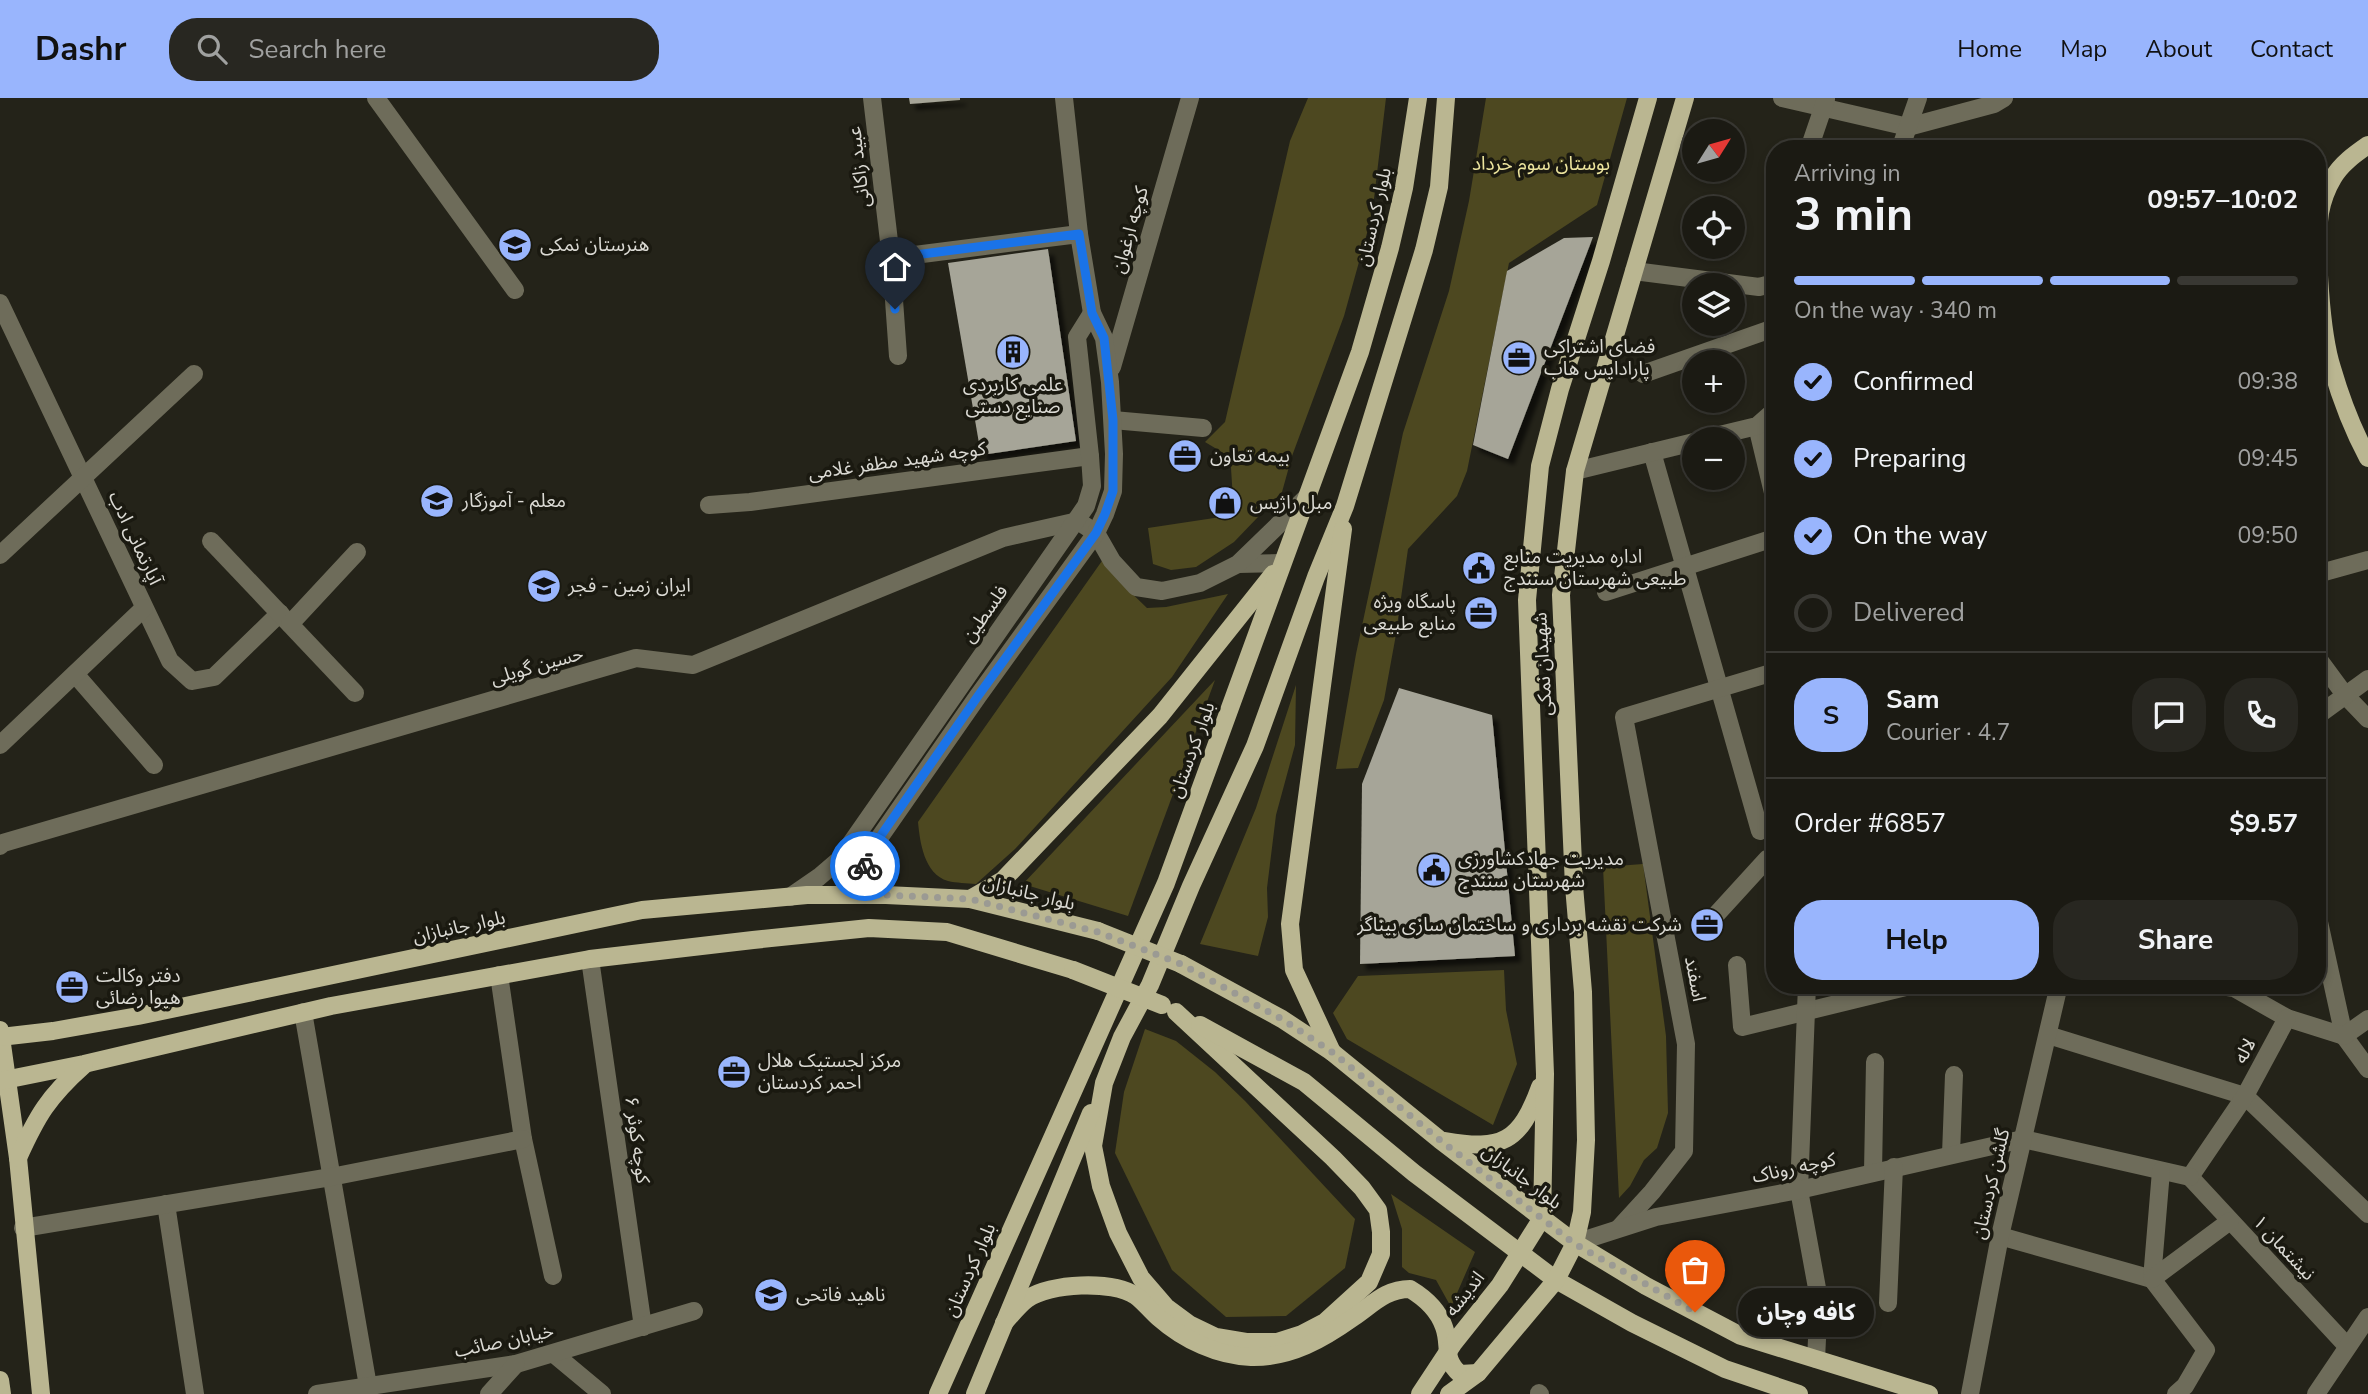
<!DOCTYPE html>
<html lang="en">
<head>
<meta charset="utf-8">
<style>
	body { margin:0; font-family:"Nunito Sans","Noto Sans Arabic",sans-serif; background:#282721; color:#f1f3f6; height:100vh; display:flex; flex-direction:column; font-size:26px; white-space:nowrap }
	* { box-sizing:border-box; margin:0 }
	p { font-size:23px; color:#a0a1a0 }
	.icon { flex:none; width:38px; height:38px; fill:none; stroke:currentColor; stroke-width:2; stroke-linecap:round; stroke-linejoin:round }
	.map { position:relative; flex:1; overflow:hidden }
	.sheet { position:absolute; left:1766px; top:42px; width:560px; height:854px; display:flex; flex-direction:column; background:#1b1a13; border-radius:28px; box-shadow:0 4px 10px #0003,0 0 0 2px #393833 }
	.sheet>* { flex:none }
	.needle { width:46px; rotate:53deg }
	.controls { position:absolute; left:1682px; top:21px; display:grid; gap:14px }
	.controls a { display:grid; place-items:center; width:63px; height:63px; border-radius:50%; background:#1b1a13; box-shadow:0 4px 10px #0003,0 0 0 2px #393833; font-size:35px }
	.pin { position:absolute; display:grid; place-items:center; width:60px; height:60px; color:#fff; margin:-72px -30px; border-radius:50% 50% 50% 0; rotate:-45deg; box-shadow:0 0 7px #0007 }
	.pin .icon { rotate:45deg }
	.courier { position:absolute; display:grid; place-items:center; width:70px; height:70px; margin:-35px; border:5px solid #1a73e8; border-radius:50%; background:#fff; color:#222; box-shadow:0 2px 9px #0007 }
	.bubble { position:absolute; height:49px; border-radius:24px; background:#1b1a13; box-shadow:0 4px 10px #0003,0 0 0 2px #393833; font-size:23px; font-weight:700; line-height:49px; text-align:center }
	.headline em { font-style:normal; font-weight:700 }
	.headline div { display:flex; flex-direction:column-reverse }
	.headline { display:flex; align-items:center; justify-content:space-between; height:119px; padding:0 28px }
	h1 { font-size:46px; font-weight:700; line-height:52px }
	.bar { display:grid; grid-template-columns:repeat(4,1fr); gap:10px 7px; align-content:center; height:84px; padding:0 28px }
	.bar i { height:9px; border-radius:5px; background:#393833 }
	.bar .selected { background:#99b5fd }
	.bar p { grid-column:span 4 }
	.line { display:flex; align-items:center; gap:18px; padding:0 28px; border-top:2px solid #393833 }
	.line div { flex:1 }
	.round { display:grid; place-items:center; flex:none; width:74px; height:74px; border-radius:28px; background:#282721 }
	ol { padding:0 28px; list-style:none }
	li { display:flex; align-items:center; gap:21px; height:77px }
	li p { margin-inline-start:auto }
	li .icon { padding:7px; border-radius:50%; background:#99b5fd; color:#111; stroke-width:4 }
	li:last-child { color:#a0a1a0 }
	li i { width:38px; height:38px; border:4px solid #393833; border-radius:50% }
	.button { display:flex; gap:14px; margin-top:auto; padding:14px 28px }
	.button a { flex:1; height:80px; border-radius:28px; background:#99b5fd; color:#111; font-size:28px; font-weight:700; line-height:80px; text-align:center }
	.button a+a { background:#282721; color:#f1f3f6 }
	header { display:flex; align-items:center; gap:42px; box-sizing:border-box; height:98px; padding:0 35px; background:#99b5fd; color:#111 }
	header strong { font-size:33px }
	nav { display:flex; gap:38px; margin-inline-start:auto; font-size:24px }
	.search { width:490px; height:63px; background:#282721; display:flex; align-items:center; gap:18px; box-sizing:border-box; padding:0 24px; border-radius:28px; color:#a0a1a0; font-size:26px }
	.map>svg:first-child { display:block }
</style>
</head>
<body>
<header>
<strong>Dashr</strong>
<div class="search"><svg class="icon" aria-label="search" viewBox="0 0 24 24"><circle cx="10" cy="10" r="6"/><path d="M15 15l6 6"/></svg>Search here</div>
<nav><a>Home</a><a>Map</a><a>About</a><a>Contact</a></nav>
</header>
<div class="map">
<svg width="2368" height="1296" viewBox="0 0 2368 1296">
	<defs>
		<filter id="shadow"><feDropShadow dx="6" dy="6" stdDeviation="2" flood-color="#0009"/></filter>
	</defs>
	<rect width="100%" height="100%" fill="#242319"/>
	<g fill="#4d4820">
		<polygon points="1308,0 1386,0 1372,117 1344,218 1292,358 1282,394 1234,444 1196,469 1171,472 1153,466 1148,430 1234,417 1231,370 1225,356 1205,344 1225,324 1290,43"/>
		<polygon points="1486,0 1627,0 1597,107 1509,165 1467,373 1457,398 1408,451 1395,542 1384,602 1358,670 1336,671 1356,556 1403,335 1449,193 1469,103"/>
		<path d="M1104,460l15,23 28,27 19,-1 62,-13 -56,83 -157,172 -39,35c-9,-1 -20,-1 -28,-3 -24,-7 -28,-39 -30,-59z"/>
		<polygon points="1215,582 1128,818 1023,786"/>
		<polygon points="1296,587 1295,647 1276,717 1267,790 1268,819 1258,858 1200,846 1256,710"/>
		<polygon points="1643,766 1666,938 1668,1015 1657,1050 1644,1062 1630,1088 1619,1100 1603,769"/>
		<polygon points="1504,872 1506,912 1517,966 1493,1027 1347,941 1333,915 1358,878"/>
		<polygon points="1145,931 1176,943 1215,974 1245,1003 1355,1121 1345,1170 1286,1218 1226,1219 1172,1172 1115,1055 1124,994"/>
		<polygon points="1391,1096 1475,1154 1451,1209 1436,1182 1409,1175 1402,1169 1402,1131"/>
	</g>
	<g fill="#a6a598" filter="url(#shadow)">
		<polygon points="909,0 960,0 960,2 910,6"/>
		<polygon points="1593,139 1508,361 1473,347 1507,173 1564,140"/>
		<polygon points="1048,151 1076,343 981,357 948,165"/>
		<polygon points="1399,590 1492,617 1515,858 1360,866 1362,686"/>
	</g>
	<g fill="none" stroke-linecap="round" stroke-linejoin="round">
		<g stroke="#6e6c5a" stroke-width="18">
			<polyline points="376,0 515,192"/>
			<polyline points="872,0 891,160 898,258"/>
			<polyline points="1782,0 1908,29 1994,6 2004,0"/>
			<polyline points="1809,51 1826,1"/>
			<polyline points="1905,51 1903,43 1918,0"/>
			<polyline points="891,160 1079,136"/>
			<polyline points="1634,173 1759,189 1774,185"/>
			<polyline points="0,205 170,563 192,583 214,579 280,515"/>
			<polyline points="1112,269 1190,0"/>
			<polyline points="1643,276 1774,230"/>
			<polyline points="1113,322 1203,330"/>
			<polyline points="1757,328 1774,399"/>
			<polyline points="1703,341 1757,328 1774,313"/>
			<polyline points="1652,354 1760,733"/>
			<polyline points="1575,373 1694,344"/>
			<polyline points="709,407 750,404 1090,358"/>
			<polyline points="211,443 355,595"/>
			<polyline points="0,457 194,276"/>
			<polyline points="1238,466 1282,465"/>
			<polyline points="2317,476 2368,462"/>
			<polyline points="1606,494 1774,440"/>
			<polyline points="290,526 357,454"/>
			<polyline points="2317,559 2345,597 2368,621"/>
			<polyline points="75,576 154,667"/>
			<polyline points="2317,618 2368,581"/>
			<polyline points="0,647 144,510"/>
			<polyline points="0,748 3,745 636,560 693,567 1003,440 1078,423 1096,435 1112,463 1136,489 1162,493 1200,485 1238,466 1308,398"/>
			<polyline points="886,797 868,778 864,766 875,746 978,598 1096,435 1105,416 1113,393 1114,356 1110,284 1104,240 1092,215 1079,136 1064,0"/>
			<polyline points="790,799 819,779 840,761 1086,408 1092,388 1090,358 1077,239 1092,215"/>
			<polyline points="2317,815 2344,938 2368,971"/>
			<polyline points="1714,819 1767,761 1774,759"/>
			<polyline points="590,861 643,1229"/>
			<polyline points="1737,867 1742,929 1914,887"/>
			<polyline points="499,877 523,1041 553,1178"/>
			<polyline points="1807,887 1799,1092 1819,1201 1816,1261"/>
			<polyline points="2215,887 2234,890 2287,920 2344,938 2368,921"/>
			<polyline points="303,914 368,1288"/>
			<polyline points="2048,937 2245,998 2368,1116"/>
			<polyline points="1951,1056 1954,977"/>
			<polyline points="1873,1074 1875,964"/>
			<polyline points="2190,1079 2347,1248"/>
			<polyline points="2190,1079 2245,998 2287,920"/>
			<polyline points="166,1106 195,1296"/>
			<polyline points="23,1130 331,1079 523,1041"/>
			<polyline points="1619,1130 1652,1094 1684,1053 1686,946 1624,619 1774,574"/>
			<polyline points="2000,1138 2152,1181"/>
			<polyline points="1575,1145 1656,1119 1799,1092 2023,1041 2190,1079"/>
			<polyline points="2152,1181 2206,1252 2185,1288 2176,1296"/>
			<polyline points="2152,1181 2161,1073"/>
			<polyline points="2152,1181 2230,1123"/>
			<polyline points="1888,1205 1894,1069"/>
			<polyline points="554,1256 602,1296"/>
			<polyline points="1539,1295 1540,1296"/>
			<polyline points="317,1296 516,1266 694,1213"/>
			<polyline points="489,1296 516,1266"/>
			<polyline points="1970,1296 2000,1138 2059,887"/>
			<polyline points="2316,1296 2368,1219"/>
		</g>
		<g stroke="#bab691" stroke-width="18">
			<path d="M2368,47c-13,9 -27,19 -35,33 -6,10 -11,24 -13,35 -5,35 1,121 12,155 9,31 21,62 36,90"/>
			<polyline points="970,801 1003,782 1160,618 1273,476"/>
			<polyline points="1181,866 1282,921 1332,954 1440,1042 1542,1120 1575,1145 1646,1188 1741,1238 1929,1296"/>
			<polyline points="1176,914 1333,1060 1362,1090 1378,1112 1381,1134 1381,1156 1369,1184 1325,1224 1302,1236 1277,1244 1246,1244 1216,1239 1189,1226 1166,1209 1141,1180 1118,1135 1101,1088 1093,1048 1104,985 1122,939 1150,887 1191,788 1255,648 1316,479 1345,408 1424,152 1439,89 1446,0"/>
			<polyline points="1200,927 1304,984 1414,1075 1556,1182 1632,1225 1725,1271 1799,1296"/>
			<polyline points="0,932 18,1060 41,1296"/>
			<polyline points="0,939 53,933 138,918 642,812 807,797 886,797 970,801 1098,833"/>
			<polyline points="1332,954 1294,872 1290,826 1343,431"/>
			<polyline points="0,983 84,966 331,908 590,861 753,842 869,830 947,834 1073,872"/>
			<path d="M1445,1043c57,10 75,1 95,-54"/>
			<path d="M18,1060c19,-42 30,-61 66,-93"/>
			<path d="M1004,1225c7,-8 15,-18 23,-24 23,-16 85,-19 109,-3 8,6 15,15 23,22 25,22 59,38 92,39 40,1 72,-18 103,-40 19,-13 32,-28 56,-28 15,9 28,20 34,38 7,19 -2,31 16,47l18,-1"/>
			<polyline points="0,1282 2,1296"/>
			<polyline points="938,1296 1166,785 1360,254 1390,150 1404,90 1418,0"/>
			<polyline points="975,1296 1091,1015"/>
			<polyline points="1420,1296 1453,1246 1500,1187 1542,1120 1545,976 1527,502 1540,368 1560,291 1601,163 1648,0"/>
			<polyline points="1449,1296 1478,1275 1556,1182 1575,1145 1582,1114 1586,1042 1583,894 1574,788 1561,497 1575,373 1685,0"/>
		</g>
		<g stroke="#bab691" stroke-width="18">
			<polyline points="1098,833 1181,866"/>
			<polyline points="1073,872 1162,907"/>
		</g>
	</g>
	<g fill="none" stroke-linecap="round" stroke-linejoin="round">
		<polyline stroke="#9b9a93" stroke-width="7" stroke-dasharray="0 12.6" points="865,768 868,778 886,797 970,801 1098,834 1181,866 1282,921 1332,954 1440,1042 1575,1146 1695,1214"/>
		<polyline stroke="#1a73e8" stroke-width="9" points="865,768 875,746 978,598 1096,435 1105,416 1113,393 1113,322 1104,240 1092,215 1079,136 891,160 895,211"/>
	</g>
	<defs>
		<g id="school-disc" transform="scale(1.75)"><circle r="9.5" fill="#99b5fd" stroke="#1a1910"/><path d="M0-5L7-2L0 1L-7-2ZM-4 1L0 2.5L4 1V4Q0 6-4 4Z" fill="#111"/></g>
		<g id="building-disc" transform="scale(1.75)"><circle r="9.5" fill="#99b5fd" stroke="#1a1910"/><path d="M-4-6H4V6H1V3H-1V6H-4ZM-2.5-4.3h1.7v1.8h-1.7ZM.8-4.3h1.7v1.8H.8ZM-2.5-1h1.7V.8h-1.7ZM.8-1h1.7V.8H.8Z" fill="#111"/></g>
		<g id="office-disc" transform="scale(1.75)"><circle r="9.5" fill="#99b5fd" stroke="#1a1910"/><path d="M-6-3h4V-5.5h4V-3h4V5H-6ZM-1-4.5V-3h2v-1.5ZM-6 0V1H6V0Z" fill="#111"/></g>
		<g id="shop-disc" transform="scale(1.75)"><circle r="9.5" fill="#99b5fd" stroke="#1a1910"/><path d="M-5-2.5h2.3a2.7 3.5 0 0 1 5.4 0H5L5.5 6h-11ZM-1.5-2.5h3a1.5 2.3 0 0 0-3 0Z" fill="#111"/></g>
		<g id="civic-disc" transform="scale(1.75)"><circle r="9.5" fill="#99b5fd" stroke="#1a1910"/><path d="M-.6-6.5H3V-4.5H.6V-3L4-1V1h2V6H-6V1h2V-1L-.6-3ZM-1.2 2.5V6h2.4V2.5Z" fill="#111"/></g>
	</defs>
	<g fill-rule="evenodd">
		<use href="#school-disc" x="515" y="147"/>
		<use href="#building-disc" x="1013" y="254"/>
		<use href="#office-disc" x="1519" y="260"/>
		<use href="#office-disc" x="1185" y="358"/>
		<use href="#school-disc" x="437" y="403"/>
		<use href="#shop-disc" x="1225" y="405"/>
		<use href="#civic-disc" x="1479" y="470"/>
		<use href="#school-disc" x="544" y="488"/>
		<use href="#office-disc" x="1481" y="515"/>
		<use href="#civic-disc" x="1434" y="772"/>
		<use href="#office-disc" x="1707" y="827"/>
		<use href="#office-disc" x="72" y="889"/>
		<use href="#office-disc" x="734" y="974"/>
		<use href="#school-disc" x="771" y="1197"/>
	</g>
	<g text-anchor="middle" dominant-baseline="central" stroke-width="7" stroke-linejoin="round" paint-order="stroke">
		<g font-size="19" fill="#ede59e" stroke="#1a1910">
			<text x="1541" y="66">بوستان سوم خرداد</text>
		</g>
		<g font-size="19" fill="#dbdad4" stroke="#1a1910">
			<text transform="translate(859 69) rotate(-97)">عبید زاکانی</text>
			<text transform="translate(1374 119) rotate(-77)">بلوار کردستان</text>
			<text transform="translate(1130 132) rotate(-74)">کوچه ارغوان</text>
			<text transform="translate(897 363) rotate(-8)">کوچه شهید مظفر غلامی</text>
			<text transform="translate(135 440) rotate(65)">آپارتمانی ادب</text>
			<text transform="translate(985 516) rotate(-55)">فلسطین</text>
			<text transform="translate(1543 566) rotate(-93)">شهیدان نمکی</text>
			<text transform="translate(537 568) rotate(-16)">حسین گویلی</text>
			<text transform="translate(1192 652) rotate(-70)">بلوار کردستان</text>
			<text transform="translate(1029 795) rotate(14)">بلوار جانبازان</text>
			<text transform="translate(459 829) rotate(-12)">بلوار جانبازان</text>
			<text transform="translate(1695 881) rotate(79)">اسفند</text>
			<text transform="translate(2245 953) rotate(-62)">لاله</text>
			<text transform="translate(637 1042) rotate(82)">کوچه کوثر ۶</text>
			<text transform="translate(1794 1070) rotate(-12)">کوچه روناک</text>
			<text transform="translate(1522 1079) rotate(37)">بلوار جانبازان</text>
			<text transform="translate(1991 1086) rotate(-77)">گلشن کردستان</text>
			<text transform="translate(2284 1150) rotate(47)">نیشتمان ۱</text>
			<text transform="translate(970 1172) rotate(-66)">بلوار کردستان</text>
			<text transform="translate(1465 1196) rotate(-52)">اندیشه</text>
			<text transform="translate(504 1243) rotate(-12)">خیابان صائب</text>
		</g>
		<g font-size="19" fill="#dbdad4" stroke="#1a1910" text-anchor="start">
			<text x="540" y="147">هنرستان نمکی</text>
			<text x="1544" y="249">فضای اشتراکی<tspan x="1544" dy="22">پارادایس هاب</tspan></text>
			<text x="1013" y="287" text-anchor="middle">علمی کاربردی<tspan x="1013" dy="22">صنایع دستی</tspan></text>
			<text x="1210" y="358">بیمه تعاون</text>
			<text x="462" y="403">معلم - آموزگار</text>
			<text x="1250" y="405">مبل راژیس</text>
			<text x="1504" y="459">اداره مدیریت منابع<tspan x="1504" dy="22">طبیعی شهرستان سنندج</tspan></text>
			<text x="568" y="488">ایران زمین - فجر</text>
			<text x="1456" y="504" text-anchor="end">پاسگاه ویژه<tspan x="1456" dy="22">منابع طبیعی</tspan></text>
			<text x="1458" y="761">مدیریت جهادکشاورزی<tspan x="1458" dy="22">شهرستان سنندج</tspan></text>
			<text x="1682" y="827" text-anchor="end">شرکت نقشه برداری و ساختمان سازی بیناگر</text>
			<text x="96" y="878">دفتر وکالت<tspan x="96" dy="22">هیوا رضائی</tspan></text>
			<text x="758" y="963">مرکز لجستیک هلال<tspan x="758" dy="22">احمر کردستان</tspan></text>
			<text x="796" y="1197">ناهید فاتحی</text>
		</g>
	</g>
</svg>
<div class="controls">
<a><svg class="needle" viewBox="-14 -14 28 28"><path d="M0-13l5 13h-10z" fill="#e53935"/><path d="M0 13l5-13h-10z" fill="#a0a1a0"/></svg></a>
<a><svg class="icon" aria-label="locate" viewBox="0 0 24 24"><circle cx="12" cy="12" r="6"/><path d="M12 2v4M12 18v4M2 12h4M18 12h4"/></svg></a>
<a><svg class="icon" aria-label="layers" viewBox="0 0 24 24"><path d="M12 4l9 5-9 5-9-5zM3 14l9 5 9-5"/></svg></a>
<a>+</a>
<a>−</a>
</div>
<div class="pin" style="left:1695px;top:1214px;background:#ea580c"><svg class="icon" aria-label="bag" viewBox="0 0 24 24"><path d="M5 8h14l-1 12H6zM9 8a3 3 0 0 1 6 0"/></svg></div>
<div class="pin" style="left:895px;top:211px;background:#1f2937"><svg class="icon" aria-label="home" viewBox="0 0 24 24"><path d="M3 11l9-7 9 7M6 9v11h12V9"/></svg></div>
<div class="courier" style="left:865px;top:768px"><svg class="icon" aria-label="bike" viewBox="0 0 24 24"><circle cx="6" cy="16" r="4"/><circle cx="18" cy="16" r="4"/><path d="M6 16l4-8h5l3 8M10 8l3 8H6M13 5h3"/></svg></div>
<div class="bubble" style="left:1738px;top:1190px;width:136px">کافه وچان</div>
<section class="sheet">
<div class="headline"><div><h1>3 min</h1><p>Arriving in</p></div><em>09:57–10:02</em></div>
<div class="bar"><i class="selected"></i><i class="selected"></i><i class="selected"></i><i></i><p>On the way · 340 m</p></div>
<ol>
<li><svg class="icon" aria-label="check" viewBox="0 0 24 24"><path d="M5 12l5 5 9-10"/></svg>Confirmed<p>09:38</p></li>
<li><svg class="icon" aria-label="check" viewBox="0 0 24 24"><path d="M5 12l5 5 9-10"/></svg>Preparing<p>09:45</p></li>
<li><svg class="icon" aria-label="check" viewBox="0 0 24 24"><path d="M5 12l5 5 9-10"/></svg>On the way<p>09:50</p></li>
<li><i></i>Delivered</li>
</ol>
<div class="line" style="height:126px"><b class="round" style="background:#99b5fd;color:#111">S</b><div><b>Sam</b><p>Courier · 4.7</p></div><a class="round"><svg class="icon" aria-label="chat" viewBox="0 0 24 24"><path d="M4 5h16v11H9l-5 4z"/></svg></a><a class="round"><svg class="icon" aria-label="phone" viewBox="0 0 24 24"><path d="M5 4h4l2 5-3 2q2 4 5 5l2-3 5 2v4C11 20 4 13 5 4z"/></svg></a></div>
<div class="line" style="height:91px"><div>Order #6857</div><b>$9.57</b></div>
<div class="button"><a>Help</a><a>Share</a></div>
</section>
</div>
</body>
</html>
